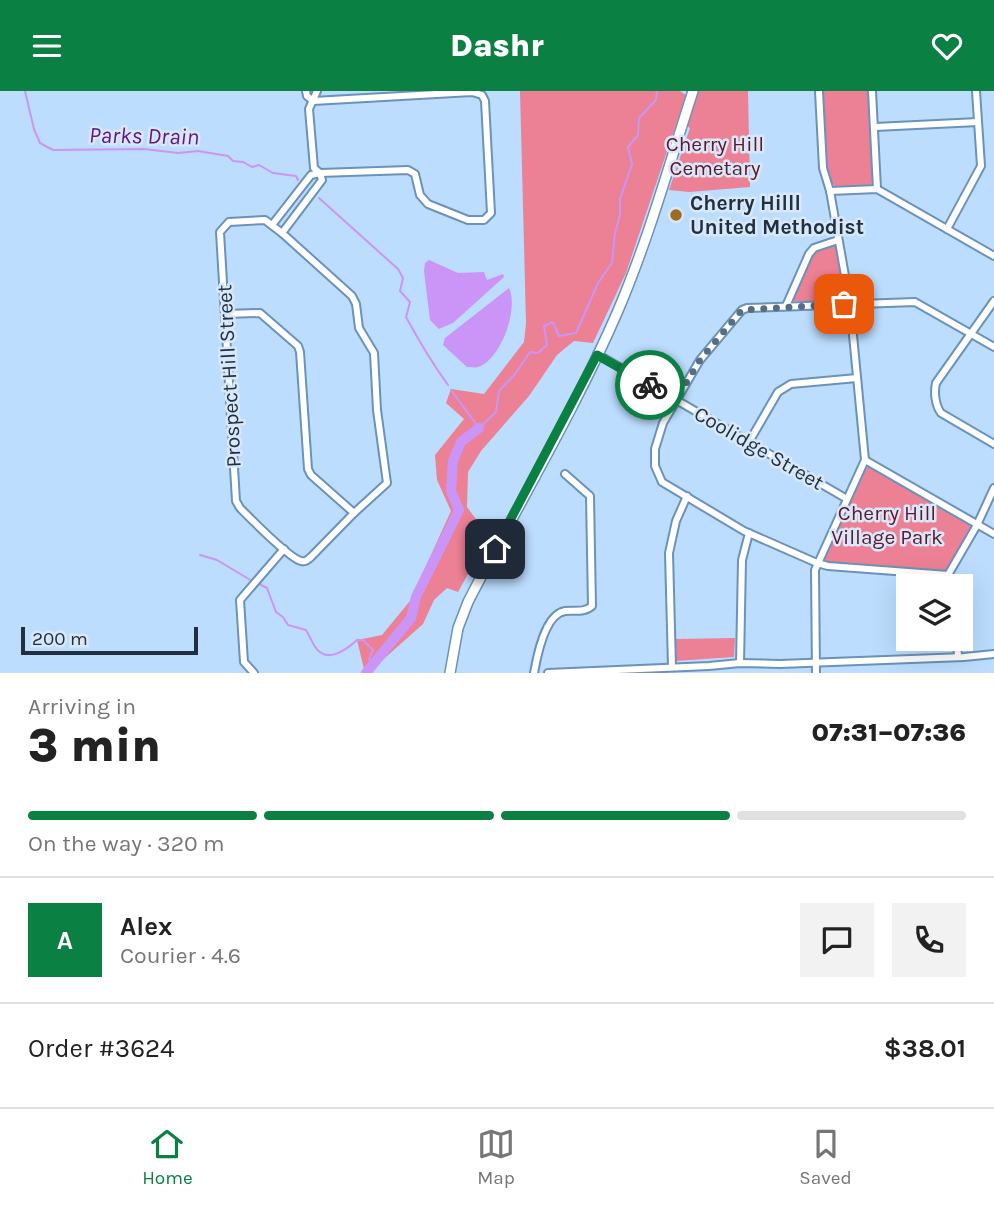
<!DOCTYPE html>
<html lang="en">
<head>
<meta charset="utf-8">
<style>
	body { margin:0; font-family:Karla,sans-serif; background:#f2f2f2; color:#222; height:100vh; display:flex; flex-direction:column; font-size:26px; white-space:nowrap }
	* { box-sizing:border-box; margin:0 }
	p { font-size:23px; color:#767676 }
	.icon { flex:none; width:38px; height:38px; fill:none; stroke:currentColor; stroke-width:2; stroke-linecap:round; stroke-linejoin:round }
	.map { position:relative; height:582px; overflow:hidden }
	.side { display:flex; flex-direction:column; background:#fff; flex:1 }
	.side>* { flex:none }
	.fabs { position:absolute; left:896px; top:483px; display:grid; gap:14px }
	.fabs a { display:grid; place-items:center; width:77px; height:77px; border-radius:0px; background:#fff; box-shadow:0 7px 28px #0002; font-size:35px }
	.scale { position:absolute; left:21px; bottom:18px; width:177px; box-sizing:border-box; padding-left:7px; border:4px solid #203040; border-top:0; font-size:19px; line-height:24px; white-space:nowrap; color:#203040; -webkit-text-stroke:5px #d8e8f9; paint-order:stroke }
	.pin { position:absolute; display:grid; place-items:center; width:60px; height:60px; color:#fff; margin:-30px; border-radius:14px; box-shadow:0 4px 10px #0006 }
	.courier { position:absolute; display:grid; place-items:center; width:70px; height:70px; margin:-35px; border:5px solid #0b8043; border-radius:50%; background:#fff; color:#222; box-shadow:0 2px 9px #0007 }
	.summary em { font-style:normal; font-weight:800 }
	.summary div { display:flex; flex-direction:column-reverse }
	.summary { display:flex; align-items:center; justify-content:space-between; height:119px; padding:0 28px }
	h1 { font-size:46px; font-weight:800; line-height:52px }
	.bar { display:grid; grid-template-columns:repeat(4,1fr); gap:10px 7px; align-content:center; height:84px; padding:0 28px }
	.bar i { height:9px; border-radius:5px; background:#e0e0e0 }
	.bar .active { background:#0b8043 }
	.bar p { grid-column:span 4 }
	.line { display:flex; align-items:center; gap:18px; padding:0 28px; border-top:2px solid #e0e0e0 }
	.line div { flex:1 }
	.round { display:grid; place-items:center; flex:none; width:74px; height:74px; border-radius:0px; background:#f2f2f2 }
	header { display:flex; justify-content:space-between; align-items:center; height:91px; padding:0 28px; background:#0b8043; color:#fff; font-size:32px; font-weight:800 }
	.tab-bar { display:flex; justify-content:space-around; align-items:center; height:98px; border-top:2px solid #e0e0e0; background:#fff; font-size:19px; color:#767676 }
	.tab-bar a { display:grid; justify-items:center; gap:4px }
	.tab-bar .active { color:#0b8043 }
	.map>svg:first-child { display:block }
</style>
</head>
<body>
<header><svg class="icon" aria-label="menu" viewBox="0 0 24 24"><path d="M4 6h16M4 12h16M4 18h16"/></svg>Dashr<svg class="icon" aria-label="heart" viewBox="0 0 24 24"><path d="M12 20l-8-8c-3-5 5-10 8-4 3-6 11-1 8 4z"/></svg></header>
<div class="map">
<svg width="994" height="582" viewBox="0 0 994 582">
	<rect width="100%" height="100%" fill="#bcddfe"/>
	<g fill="#ec8095">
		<polygon points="520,0 680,0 686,4 626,182 593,252 574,250 557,264 529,305 481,360 468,381 467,416 481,435 490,443 458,501 447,497 434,509 423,533 368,582 365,582 357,549 382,544 410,510 451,420 437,389 435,364 464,328 446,312 451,298 484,303 524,251 526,232"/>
		<polygon points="699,0 748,0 750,96 689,101 669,99 690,37 687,35"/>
		<path d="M823,0h45l6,90 -4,4 -34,2c-16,-12 -14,-73 -15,-94z"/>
		<polygon points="829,155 835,155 838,158 844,208 842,210 794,210 793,207 812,162"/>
		<polygon points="868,376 874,377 970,433 970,439 948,478 943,481 827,472 824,466 864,380"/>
		<polygon points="735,547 734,566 675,570 675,548"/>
	</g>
	<g fill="#cb95f8">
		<polygon points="429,169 458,182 484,181 487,189 503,183 504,186 453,232 439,238 430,229 424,180 425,172"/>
		<path d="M509,197c10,20 -8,72 -31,79 -1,1 -10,0 -11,0l-24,-22 2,-7z"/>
	</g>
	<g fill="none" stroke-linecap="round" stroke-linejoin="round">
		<g stroke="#cb95f8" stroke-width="2">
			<polyline points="25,0 34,38 40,52 53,59 144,58 178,62 198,60 228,65 233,70 243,71 252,76 259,74 273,82 296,85 298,89"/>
			<path d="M319,107l79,71 5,9 -3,13 10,11 -4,15c13,24 26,46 42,68"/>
			<polyline points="451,299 479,337 496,321 499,300 515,283 530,261 538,262 547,254 544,235 553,231 559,245 576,242 598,192 612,172 615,142 620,124 620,108 632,73 628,56 638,44 639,27 656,9 657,0"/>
			<polyline points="200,464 217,469 252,490"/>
			<path d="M257,492l10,5 9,24 7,5 5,8 18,5c3,5 5,10 8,15 11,20 31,6 43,-5h6l10,10 -4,9 3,6"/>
		</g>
		<polyline stroke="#cb95f8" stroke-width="10" points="366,582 411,527 416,506 459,419 451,400 453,370 461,351 479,337"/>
		<g stroke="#6b92b8" stroke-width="10">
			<g id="street">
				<polyline points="306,0 307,5 313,10"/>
				<polyline points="872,0 877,98"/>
				<polyline points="875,36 978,31"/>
				<polyline points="830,100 877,98 994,165"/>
				<path d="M265,129l17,13 70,63 4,8 3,24 15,25 3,57 10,73 -33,30 -43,44c-4,3 -5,5 -10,4 -12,-3 -50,-42 -61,-53l-4,-7 -16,-269 9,-10z"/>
				<polyline points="272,134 311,84 320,82 408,79 415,83 420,104 428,113 468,129 484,129 491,122 485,10 482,4 472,1 313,10"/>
				<polyline points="947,138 981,75 976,0"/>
				<polyline points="282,142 322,89 320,82 314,77 309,18 317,0"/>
				<path d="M994,210l-58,82c-2,9 -1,22 5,30l53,31"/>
				<polyline points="786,215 809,163 814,157 838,149"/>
				<polyline points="225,223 260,222 298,255 300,261 308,378 311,384 354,422"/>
				<polyline points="597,263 847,408"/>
				<polyline points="749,351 778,301 791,293 857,287"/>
				<polyline points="865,369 994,443"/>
				<polyline points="948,484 828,475 817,472 744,440 662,391 655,375 655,358 663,332 700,269 742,219 747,217 915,211 994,256"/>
				<polyline points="951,495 948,484 977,434 994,397"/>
				<polyline points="957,548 958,566"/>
				<polyline points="740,572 742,469 749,442"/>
				<polyline points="672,576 669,462 676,430 687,405"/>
				<polyline points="254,582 244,571 240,509 284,458"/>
				<path d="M534,582c3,-17 11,-59 31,-62 10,-1 19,2 27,-5l-2,-110 -25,-22"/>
				<polyline points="548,582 709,575 740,572 780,573 964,566 994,563"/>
				<polyline points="816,582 815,479 865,369 850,213 830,100 823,77 819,0"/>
			</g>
		</g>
		<g stroke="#6b92b8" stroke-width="12">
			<path id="secondary" d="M450,582l8,-45 10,-26c49,-96 106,-190 149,-289 31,-72 52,-148 76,-222"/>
		</g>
		<use href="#street" stroke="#fff" stroke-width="6"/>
		<use href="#secondary" stroke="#fff" stroke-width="9"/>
	</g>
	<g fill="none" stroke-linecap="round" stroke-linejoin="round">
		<polyline stroke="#576d82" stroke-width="7" stroke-dasharray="0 12.6" points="650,294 676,309 700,269 742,219 844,213"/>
		<polyline stroke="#0b8043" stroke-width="9" points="495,458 597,264 650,294"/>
	</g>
	<circle fill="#a06a25" stroke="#d8e8f9" stroke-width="2.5" cx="676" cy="124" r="7"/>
	<g text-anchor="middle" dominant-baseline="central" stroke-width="5" stroke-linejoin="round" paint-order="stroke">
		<g font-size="21" fill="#60162b" stroke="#d8e8f9">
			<text x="715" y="53">Cherry Hill<tspan x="715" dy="24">Cemetary</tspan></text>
			<text x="887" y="422">Cherry Hill<tspan x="887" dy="24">Village Park</tspan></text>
		</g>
		<g font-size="21" font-weight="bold" fill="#203040" stroke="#d8e8f9" text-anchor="start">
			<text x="690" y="112">Cherry Hilll<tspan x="690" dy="24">United Methodist</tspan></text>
		</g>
		<g font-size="21" fill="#203040" stroke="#d8e8f9">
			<text transform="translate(229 285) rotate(-93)">Prospect Hill Street</text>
			<text transform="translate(759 357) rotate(30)">Coolidge Street</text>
		</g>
		<g font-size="23" font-style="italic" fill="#60178c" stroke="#d8e8f9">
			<text transform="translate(144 45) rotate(1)">Parks Drain</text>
		</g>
	</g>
</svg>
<div class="fabs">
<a><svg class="icon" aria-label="layers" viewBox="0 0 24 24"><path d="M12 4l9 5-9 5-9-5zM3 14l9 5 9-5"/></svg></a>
</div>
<div class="scale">200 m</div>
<div class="pin" style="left:844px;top:213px;background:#ea580c"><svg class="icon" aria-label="bag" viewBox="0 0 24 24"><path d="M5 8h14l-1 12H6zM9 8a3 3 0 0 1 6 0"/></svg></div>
<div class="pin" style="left:495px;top:458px;background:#1f2937"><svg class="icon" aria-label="home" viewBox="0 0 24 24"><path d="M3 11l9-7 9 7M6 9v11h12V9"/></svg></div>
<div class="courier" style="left:650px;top:294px"><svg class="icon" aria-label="bike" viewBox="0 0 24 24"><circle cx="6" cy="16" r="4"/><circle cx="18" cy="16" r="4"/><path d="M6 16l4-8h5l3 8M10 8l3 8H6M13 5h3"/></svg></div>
</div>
<section class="side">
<div class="summary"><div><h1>3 min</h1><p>Arriving in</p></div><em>07:31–07:36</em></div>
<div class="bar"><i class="active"></i><i class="active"></i><i class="active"></i><i></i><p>On the way · 320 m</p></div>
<div class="line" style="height:126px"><b class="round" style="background:#0b8043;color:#fff">A</b><div><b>Alex</b><p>Courier · 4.6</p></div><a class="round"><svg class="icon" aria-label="chat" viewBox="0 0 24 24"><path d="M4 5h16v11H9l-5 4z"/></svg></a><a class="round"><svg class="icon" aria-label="phone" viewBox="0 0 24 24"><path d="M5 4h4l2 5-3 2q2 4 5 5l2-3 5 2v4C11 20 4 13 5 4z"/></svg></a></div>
<div class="line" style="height:91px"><div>Order #3624</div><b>$38.01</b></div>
</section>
<nav class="tab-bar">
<a class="active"><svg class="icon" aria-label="home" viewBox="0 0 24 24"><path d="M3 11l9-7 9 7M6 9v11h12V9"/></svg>Home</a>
<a><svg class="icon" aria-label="map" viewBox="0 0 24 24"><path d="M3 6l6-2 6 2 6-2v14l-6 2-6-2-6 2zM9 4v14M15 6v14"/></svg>Map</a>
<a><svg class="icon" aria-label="saved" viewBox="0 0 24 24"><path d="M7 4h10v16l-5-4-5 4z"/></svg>Saved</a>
</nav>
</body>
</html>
